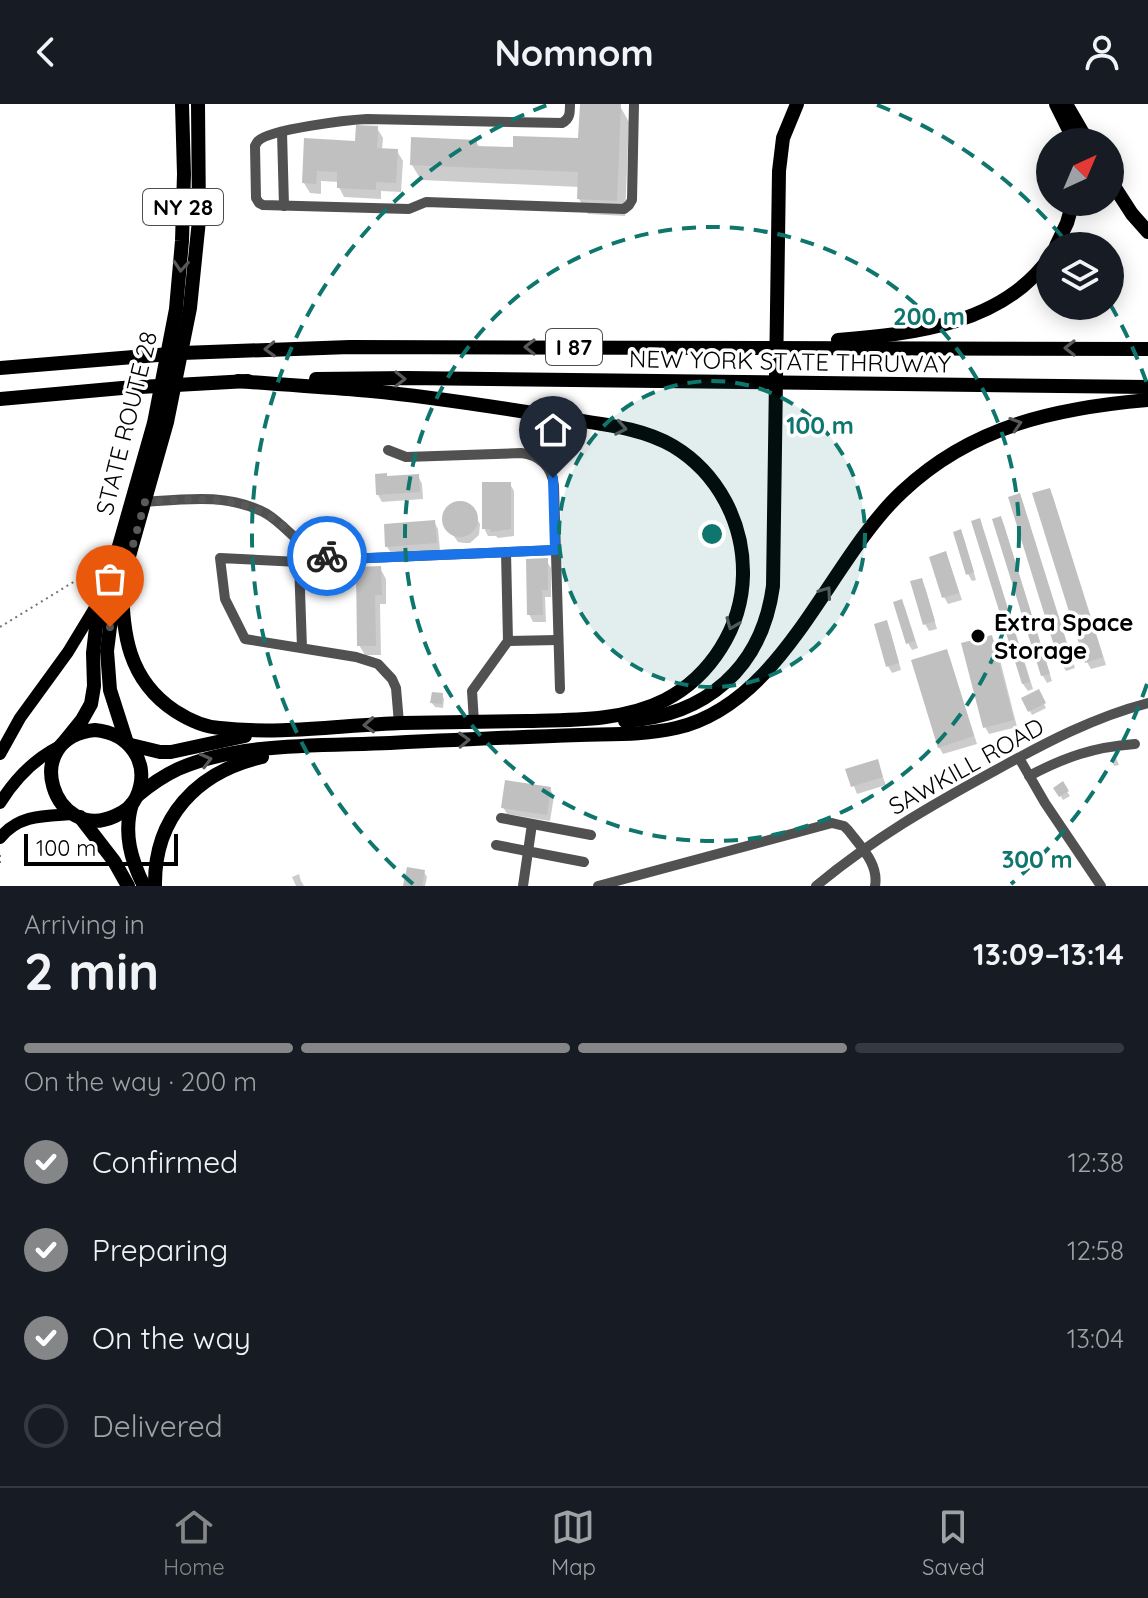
<!DOCTYPE html>
<html lang="en">
<head>
<meta charset="utf-8">
<style>
	body { margin:0; font-family:Quicksand,sans-serif; background:#242831; color:#f1f3f6; height:100vh; display:flex; flex-direction:column; font-size:30px; white-space:nowrap }
	* { box-sizing:border-box; margin:0 }
	p { font-size:26px; color:#9ea1a6 }
	.icon { flex:none; width:44px; height:44px; fill:none; stroke:currentColor; stroke-width:2; stroke-linecap:round; stroke-linejoin:round }
	.map { position:relative; height:782px; overflow:hidden }
	.sheet { display:flex; flex-direction:column; background:#171b24; flex:1 }
	.sheet>* { flex:none }
	.needle { width:52px; rotate:44deg }
	.fabs { position:absolute; left:1036px; top:24px; display:grid; gap:16px }
	.fabs a { display:grid; place-items:center; width:88px; height:88px; border-radius:50%; background:#171b24; box-shadow:0 4px 20px #0003; font-size:40px }
	.scale { position:absolute; left:24px; bottom:20px; width:154px; box-sizing:border-box; padding-left:8px; border:4px solid #000; border-top:0; font-size:22px; line-height:28px; white-space:nowrap; color:#000; -webkit-text-stroke:6px #fff; paint-order:stroke }
	.pin { position:absolute; display:grid; place-items:center; width:68px; height:68px; color:#fff; margin:-82px -34px; border-radius:50% 50% 50% 0; rotate:-45deg; box-shadow:0 0 8px #0007 }
	.pin .icon { rotate:45deg }
	.courier { position:absolute; display:grid; place-items:center; width:80px; height:80px; margin:-40px; border:6px solid #1a73e8; border-radius:50%; background:#fff; color:#222; box-shadow:0 2px 10px #0007 }
	.headline em { font-style:normal; font-weight:700 }
	.headline div { display:flex; flex-direction:column-reverse }
	.headline { display:flex; align-items:center; justify-content:space-between; height:136px; padding:0 24px }
	h1 { font-size:52px; font-weight:700; line-height:60px }
	.bar { display:grid; grid-template-columns:repeat(4,1fr); gap:12px 8px; align-content:center; height:96px; padding:0 24px }
	.bar i { height:10px; border-radius:6px; background:#363941 }
	.bar .on { background:#858687 }
	.bar p { grid-column:span 4 }
	ol { padding:0 24px; list-style:none }
	li { display:flex; align-items:center; gap:24px; height:88px }
	li p { margin-inline-start:auto }
	li .icon { padding:8px; border-radius:50%; background:#858687; color:#fff; stroke-width:4 }
	li:last-child { color:#9ea1a6 }
	li i { width:44px; height:44px; border:4px solid #363941; border-radius:50% }
	header { display:flex; justify-content:space-between; align-items:center; height:104px; padding:0 24px; background:#171b24; font-size:36px; font-weight:700 }
	.dock { display:flex; justify-content:space-around; align-items:center; height:112px; border-top:2px solid #363941; background:#171b24; font-size:22px; color:#9ea1a6 }
	.dock a { display:grid; justify-items:center; gap:4px }
	.dock .on { color:#858687 }
	.map>svg:first-child { display:block }
</style>
</head>
<body>
<header><svg class="icon" aria-label="back" viewBox="0 0 24 24"><path d="M15 5l-7 7 7 7"/></svg>Nomnom<svg class="icon" aria-label="person" viewBox="0 0 24 24"><circle cx="12" cy="8" r="4"/><path d="M4 21q1-7 8-7t8 7"/></svg></header>
<div class="map">
<svg width="1148" height="782" viewBox="0 0 1148 782">
	<rect width="100%" height="100%" fill="#fff"/>
	<g fill="#0003">
		<polygon points="620,2 629,18 625,112 588,110 579,95 580,83 421,76 412,61 476,38 480,44 515,45 580,37"/>
		<polygon points="377,24 383,34 382,46 397,47 403,57 401,88 381,87 381,95 344,93 339,83 339,78 321,77 321,90 310,89 304,79 306,36 357,39"/>
		<polygon points="418,372 422,380 423,395 382,398 378,391 387,373"/>
		<polygon points="510,380 514,387 514,432 498,434 496,432 488,432 484,424"/>
		<polygon points="1049,386 1053,393 1106,561 1091,565 1087,558"/>
		<polygon points="1019,392 1023,399 1075,564 1066,567 1062,560"/>
		<polygon points="456,400 468,402 480,420 479,431 470,439 464,439 458,438 446,421 446,408"/>
		<polygon points="1000,414 1004,421 1052,577 1047,579 1043,572"/>
		<polygon points="434,418 438,425 440,446 392,450 387,443"/>
		<polygon points="983,424 1033,585 1028,587 1023,580"/>
		<polygon points="960,428 964,435 976,476 972,477 968,470"/>
		<polygon points="945,450 949,457 962,496 948,500 944,493"/>
		<polygon points="546,456 551,464 551,493 545,493 546,518 533,518 529,510"/>
		<polygon points="380,464 386,475 386,500 380,500 381,551 365,551 359,541"/>
		<polygon points="925,483 937,525 929,527 925,520"/>
		<polygon points="901,497 905,504 918,544 912,546 908,539"/>
		<polygon points="890,526 901,566 892,569 888,562"/>
		<polygon points="991,533 996,540 1017,623 989,630 985,623"/>
		<polygon points="946,548 950,555 977,640 943,650 939,643"/>
		<polygon points="1038,588 1046,604 1032,611 1024,595"/>
		<polygon points="442,591 444,595 443,604 435,603 432,599"/>
		<polygon points="1116,654 1119,661 1114,662 1112,656"/>
		<polygon points="877,658 886,681 857,690 848,667"/>
		<polygon points="1062,680 1070,692 1063,696 1056,684"/>
		<polygon points="550,685 554,692 550,717 507,710 503,703"/>
		<polygon points="424,768 427,773 425,782 406,782"/>
		<polygon points="299,770 301,777 304,782 296,782 292,773"/>
	</g>
	<g fill="#c0c0c0">
		<polygon points="580,0 621,0 617,97 577,95 578,68 410,61 411,33 477,36 477,42 513,43 513,32 578,34"/>
		<polygon points="356,21 378,22 377,44 398,45 396,79 376,78 376,86 337,84 337,68 317,67 316,80 302,79 304,34 355,37"/>
		<polygon points="387,369 387,372 419,370 420,388 376,391 375,370"/>
		<polygon points="482,378 511,378 511,425 491,428 491,425 482,425"/>
		<polygon points="1050,384 1103,553 1085,559 1032,389"/>
		<polygon points="1020,389 1072,557 1060,561 1008,393"/>
		<circle cx="460" cy="415" r="18"/>
		<polygon points="1001,412 1050,570 1041,572 992,415"/>
		<polygon points="980,414 1030,578 1022,580 971,417"/>
		<polygon points="435,416 437,439 385,443 384,420"/>
		<polygon points="961,425 974,468 966,471 953,428"/>
		<polygon points="946,447 959,489 942,494 929,453"/>
		<polygon points="548,454 548,486 542,486 543,511 527,511 526,455"/>
		<polygon points="381,462 382,491 375,491 376,542 357,542 356,463"/>
		<polygon points="922,474 935,517 923,521 910,477"/>
		<polygon points="902,495 915,537 906,540 893,498"/>
		<polygon points="887,516 899,559 886,563 874,520"/>
		<polygon points="992,531 1014,616 983,624 961,539"/>
		<polygon points="947,545 974,632 938,644 911,556"/>
		<polygon points="1039,585 1046,599 1028,608 1021,594"/>
		<polygon points="432,588 443,589 442,600 430,599"/>
		<polygon points="878,655 883,673 851,683 845,665"/>
		<polygon points="505,676 551,683 547,711 501,704"/>
		<polygon points="1063,677 1069,687 1059,693 1053,684"/>
		<polygon points="407,763 425,766 422,782 403,782"/>
	</g>
	<g fill="none" stroke-linecap="round" stroke-linejoin="round">
		<g stroke="#737373" stroke-width="2" stroke-dasharray="2 4" stroke-linecap="butt">
			<polyline points="0,523 80,474 91,470 98,471"/>
			<polyline points="0,751 0,760"/>
		</g>
		<g stroke="#515151" stroke-width="10">
			<path d="M570,0c0,9 0,15 -8,19l-195,-4c-19,1 -97,10 -109,22 -1,1 -2,3 -3,5l1,52 3,5 4,2 146,4 17,-7 198,7 5,-4 3,-5 2,-96"/>
			<polyline points="282,28 284,102"/>
			<path d="M388,346l18,7 115,-4c19,2 31,14 33,33l6,203"/>
			<path d="M145,398c41,-3 84,-9 122,12 16,10 27,25 43,36 11,6 24,7 36,9l209,-9"/>
			<polyline points="508,537 558,536"/>
			<polyline points="302,544 299,458 220,454 225,495 245,535 356,553 378,560 392,575 396,584 399,619"/>
			<polyline points="474,618 472,587 508,537 506,448"/>
			<polyline points="1019,654 1045,699 1101,782"/>
			<path d="M1029,672c36,-19 65,-29 106,-32"/>
			<polyline points="501,714 591,731"/>
			<polyline points="496,741 584,758"/>
			<polyline points="523,782 532,720"/>
			<path d="M598,782l234,-63 12,3 4,4c13,17 31,34 27,56"/>
			<path d="M816,782c58,-48 114,-80 180,-116 49,-27 98,-53 152,-67"/>
		</g>
		<g stroke="#000" stroke-width="12">
			<polyline points="0,650 20,614 68,548 102,492"/>
			<path d="M0,699c15,-24 33,-43 58,-56"/>
			<path d="M0,734c19,-24 45,-22 73,-24"/>
		</g>
		<g stroke="#000" stroke-width="14">
			<polyline points="1056,0 1069,26 1072,38"/>
			<polyline points="1066,0 1088,38"/>
			<polyline points="1110,76 1132,110 1148,128"/>
			<polyline points="1056,142 1067,119 1073,98"/>
			<path d="M838,236c76,-6 165,-16 212,-83"/>
			<polyline points="0,264 182,249 350,243 1148,245"/>
			<polyline points="316,275 407,274 1148,283"/>
			<polyline points="0,295 122,284 248,277"/>
			<path d="M122,477c0,52 6,99 53,130 14,9 29,16 45,17 60,7 122,-3 182,-5 42,-1 84,-1 126,-2 45,-1 96,0 137,-21 46,-24 77,-73 78,-125 1,-52 -25,-102 -70,-129 -34,-20 -77,-22 -115,-29 -62,-10 -124,-20 -187,-26 -44,-4 -89,-6 -133,-10"/>
			<path d="M625,617c81,-5 137,-53 148,-135l6,-415 4,-33 14,-34"/>
			<path d="M95,626c34,3 56,32 42,66 -4,9 -13,16 -22,20 -61,28 -97,-78 -20,-86z"/>
			<polyline points="126,636 110,586 107,547 110,523 122,477 167,318 190,204 199,116 198,0"/>
			<polyline points="65,637 82,616 91,600 94,582 93,549 96,523 154,319 176,205 182,137 184,70 182,0"/>
			<polyline points="131,641 160,648 171,648 245,632"/>
			<path d="M137,692c13,-11 26,-20 41,-27 61,-27 146,-23 212,-26 63,-3 127,-6 190,-8 32,-1 65,0 96,-7 109,-25 152,-168 227,-237 69,-65 153,-83 245,-91"/>
			<path d="M132,700c-9,29 -1,56 12,82"/>
			<polyline points="80,713 114,757 128,782"/>
			<path d="M155,782c-1,-69 42,-114 107,-129"/>
		</g>
	</g>
	<defs><path id="oneway-chevron" d="M-2-3.5L2.5 0L-2 3.5" fill="none" stroke-width="1.6" stroke-linecap="round" stroke-linejoin="round" transform="scale(2)"/></defs>
	<g stroke="#595959">
		<use href="#oneway-chevron" transform="translate(181 162) rotate(94)"/>
		<use href="#oneway-chevron" transform="translate(530 243) rotate(-180)"/>
		<use href="#oneway-chevron" transform="translate(1070 244) rotate(-180)"/>
		<use href="#oneway-chevron" transform="translate(270 245) rotate(178)"/>
		<use href="#oneway-chevron" transform="translate(400 275)"/>
		<use href="#oneway-chevron" transform="translate(1016 320) rotate(-18)"/>
		<use href="#oneway-chevron" transform="translate(621 324) rotate(11)"/>
		<use href="#oneway-chevron" transform="translate(826 488) rotate(-55)"/>
		<use href="#oneway-chevron" transform="translate(732 520) rotate(112)"/>
		<use href="#oneway-chevron" transform="translate(369 621) rotate(177)"/>
		<use href="#oneway-chevron" transform="translate(464 636) rotate(-2)"/>
		<use href="#oneway-chevron" transform="translate(206 656) rotate(-15)"/>
	</g>
	<g fill="none" stroke-linecap="round" stroke-linejoin="round">
		<path stroke="#595959" stroke-width="8" stroke-dasharray="0 14.4" d="M110,523l35,-125c46,-3 91,-9 132,19 17,11 28,31 50,35"/>
		<polyline stroke="#1a73e8" stroke-width="10" points="327,452 346,455 555,446 553,374"/>
	</g>
	<circle cx="712" cy="430" r="153" fill="#0f766e" fill-opacity=".12"/>
	<g fill="none" stroke="#0f766e" stroke-width="4" stroke-dasharray="14 10">
		<circle cx="712" cy="430" r="153"/>
		<circle cx="712" cy="430" r="307"/>
		<path d="M1147 580A460 460 0 0 1 1011 780M413 780A460 460 0 0 1 547 1M877 1A460 460 0 0 1 1069 141M1110 200A460 460 0 0 1 1147 280"/>
	</g>
	<circle fill="#000" stroke="#fff" stroke-width="3" cx="978" cy="532" r="8"/>
	<g text-anchor="middle" dominant-baseline="central" stroke-width="7" stroke-linejoin="round" paint-order="stroke">
		<g fill="#fff" stroke="#4c4c4c" stroke-width="2">
			<rect x="143" y="85" width="80" height="36" rx="6"/>
			<rect x="546" y="225" width="56" height="36" rx="6"/>
		</g>
		<g font-size="22" font-weight="bold" fill="#000">
			<text x="183" y="103">NY 28</text>
			<text x="574" y="243">I 87</text>
		</g>
		<g font-size="24" fill="#000" stroke="#fff">
			<text transform="translate(790 257) rotate(1)">NEW YORK STATE THRUWAY</text>
			<text transform="translate(126 319) rotate(-76)">STATE ROUTE 28</text>
			<text transform="translate(966 662) rotate(-29)">SAWKILL ROAD</text>
		</g>
		<g font-size="24" font-weight="bold" fill="#000" stroke="#fff" text-anchor="start">
			<text x="994" y="518">Extra Space<tspan x="994" dy="28">Storage</tspan></text>
		</g>
	</g>
	<circle cx="712" cy="430" r="12" fill="#0f766e" stroke="#fff" stroke-width="4"/>
	<g font-size="24" text-anchor="middle" font-weight="bold" fill="#0f766e" stroke="#fff" stroke-width="7" stroke-linejoin="round" paint-order="stroke">
		<text x="929" y="221">200 m</text>
		<text x="820" y="330">100 m</text>
		<text x="1037" y="764">300 m</text>
	</g>
</svg>
<div class="fabs">
<a><svg class="needle" viewBox="-14 -14 28 28"><path d="M0-13l5 13h-10z" fill="#e53935"/><path d="M0 13l5-13h-10z" fill="#9ea1a6"/></svg></a>
<a><svg class="icon" aria-label="layers" viewBox="0 0 24 24"><path d="M12 4l9 5-9 5-9-5zM3 14l9 5 9-5"/></svg></a>
</div>
<div class="scale">100 m</div>
<div class="pin" style="left:110px;top:523px;background:#ea580c"><svg class="icon" aria-label="bag" viewBox="0 0 24 24"><path d="M5 8h14l-1 12H6zM9 8a3 3 0 0 1 6 0"/></svg></div>
<div class="pin" style="left:553px;top:374px;background:#1f2937"><svg class="icon" aria-label="home" viewBox="0 0 24 24"><path d="M3 11l9-7 9 7M6 9v11h12V9"/></svg></div>
<div class="courier" style="left:327px;top:452px"><svg class="icon" aria-label="bike" viewBox="0 0 24 24"><circle cx="6" cy="16" r="4"/><circle cx="18" cy="16" r="4"/><path d="M6 16l4-8h5l3 8M10 8l3 8H6M13 5h3"/></svg></div>
</div>
<section class="sheet">
<div class="headline"><div><h1>2 min</h1><p>Arriving in</p></div><em>13:09–13:14</em></div>
<div class="bar"><i class="on"></i><i class="on"></i><i class="on"></i><i></i><p>On the way · 200 m</p></div>
<ol>
<li><svg class="icon" aria-label="check" viewBox="0 0 24 24"><path d="M5 12l5 5 9-10"/></svg>Confirmed<p>12:38</p></li>
<li><svg class="icon" aria-label="check" viewBox="0 0 24 24"><path d="M5 12l5 5 9-10"/></svg>Preparing<p>12:58</p></li>
<li><svg class="icon" aria-label="check" viewBox="0 0 24 24"><path d="M5 12l5 5 9-10"/></svg>On the way<p>13:04</p></li>
<li><i></i>Delivered</li>
</ol>
</section>
<nav class="dock">
<a class="on"><svg class="icon" aria-label="home" viewBox="0 0 24 24"><path d="M3 11l9-7 9 7M6 9v11h12V9"/></svg>Home</a>
<a><svg class="icon" aria-label="map" viewBox="0 0 24 24"><path d="M3 6l6-2 6 2 6-2v14l-6 2-6-2-6 2zM9 4v14M15 6v14"/></svg>Map</a>
<a><svg class="icon" aria-label="saved" viewBox="0 0 24 24"><path d="M7 4h10v16l-5-4-5 4z"/></svg>Saved</a>
</nav>
</body>
</html>
